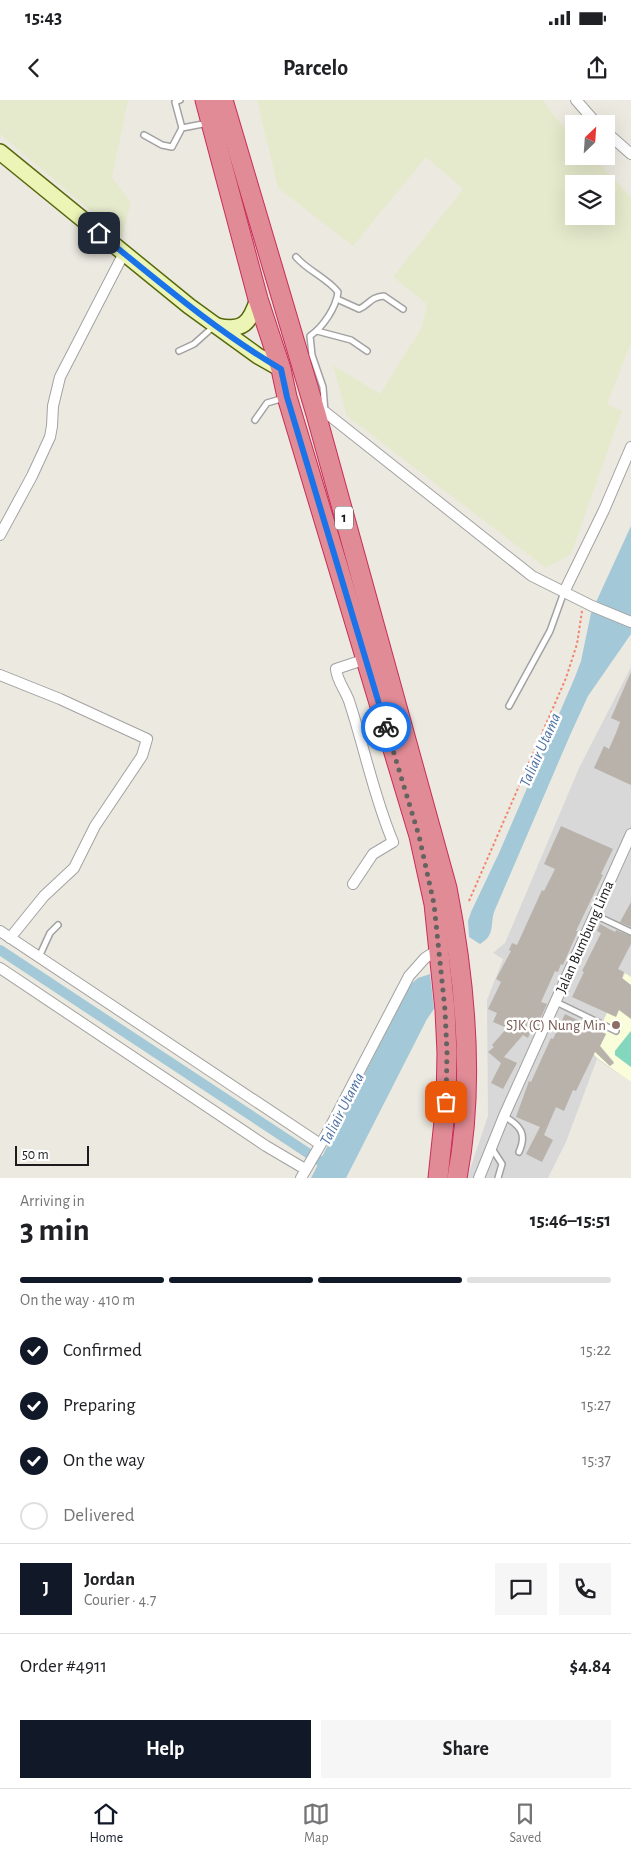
<!DOCTYPE html>
<html lang="en">
<head>
<meta charset="utf-8">
<style>
	body { margin:0; font-family:"Alegreya Sans",sans-serif; background:#f6f6f6; color:#202124; height:100vh; display:flex; flex-direction:column; font-size:19px; white-space:nowrap }
	* { box-sizing:border-box; margin:0 }
	p { font-size:16px; color:#757577 }
	.icon { flex:none; width:28px; height:28px; fill:none; stroke:currentColor; stroke-width:2; stroke-linecap:round; stroke-linejoin:round }
	.map { position:relative; height:1078px; overflow:hidden }
	.details { display:flex; flex-direction:column; background:#fff; flex:1 }
	.details>* { flex:none }
	.needle { width:32px; rotate:25deg }
	.fabs { position:absolute; left:565px; top:15px; display:grid; gap:10px }
	.fabs a { display:grid; place-items:center; width:50px; height:50px; border-radius:0px; background:#fff; box-shadow:0 5px 20px #0002; font-size:25px }
	.scale { position:absolute; left:15px; bottom:12px; width:74px; box-sizing:border-box; padding-left:5px; border:2px solid #1b1b1b; border-top:0; font-size:14px; line-height:18px; white-space:nowrap; color:#1b1b1b; -webkit-text-stroke:4px #fff; paint-order:stroke }
	.pin { position:absolute; display:grid; place-items:center; width:42px; height:42px; color:#fff; margin:-21px; border-radius:10px; box-shadow:0 2px 8px #0006 }
	.courier { position:absolute; display:grid; place-items:center; width:50px; height:50px; margin:-25px; border:4px solid #1a73e8; border-radius:50%; background:#fff; color:#222; box-shadow:0 1px 6px #0007 }
	.overview em { font-style:normal; font-weight:700 }
	.overview div { display:flex; flex-direction:column-reverse }
	.overview { display:flex; align-items:center; justify-content:space-between; height:85px; padding:0 20px }
	h1 { font-size:32px; font-weight:700; line-height:38px }
	.bar { display:grid; grid-template-columns:repeat(4,1fr); gap:8px 5px; align-content:center; height:60px; padding:0 20px }
	.bar i { height:6px; border-radius:4px; background:#e0e0e0 }
	.bar .current { background:#111827 }
	.bar p { grid-column:span 4 }
	.line { display:flex; align-items:center; gap:12px; padding:0 20px; border-top:1px solid #e0e0e0 }
	.line div { flex:1 }
	.round { display:grid; place-items:center; flex:none; width:52px; height:52px; border-radius:0px; background:#f6f6f6 }
	ol { padding:0 20px; list-style:none }
	li { display:flex; align-items:center; gap:15px; height:55px }
	li p { margin-inline-start:auto }
	li .icon { padding:5px; border-radius:50%; background:#111827; color:#fff; stroke-width:4 }
	li:last-child { color:#757577 }
	li i { width:28px; height:28px; border:2px solid #e0e0e0; border-radius:50% }
	.primary-button { display:flex; gap:10px; margin-top:auto; padding:10px 20px }
	.primary-button a { flex:1; height:58px; border-radius:0px; background:#111827; color:#fff; font-size:20px; font-weight:700; line-height:58px; text-align:center }
	.primary-button a+a { background:#f6f6f6; color:#202124 }
	.status { display:flex; justify-content:space-between; align-items:center; height:35px; padding:0 25px; background:#fff; direction:ltr }
	.status svg { height:14px; fill:currentColor }
	header { display:flex; justify-content:space-between; align-items:center; height:65px; padding:0 20px; background:#fff; font-size:22px; font-weight:700 }
	.tab-bar { display:flex; justify-content:space-around; align-items:center; height:70px; border-top:1px solid #e0e0e0; background:#fff; font-size:14px; color:#757577 }
	.tab-bar a { display:grid; justify-items:center; gap:2px }
	.tab-bar .current { color:#111827 }
	.map>svg:first-child { display:block }
</style>
</head>
<body>
<div class="status"><b>15:43</b><svg viewBox="0 0 49 12"><path d="M0 12V9h3v3zM5 12V6h3v6zM10 12V3h3v9zM15 12V0h3v12zM26 1h20v11H26zM47 4h2v5h-2z"/></svg></div>
<header><svg class="icon" aria-label="back" viewBox="0 0 24 24"><path d="M15 5l-7 7 7 7"/></svg>Parcelo<svg class="icon" aria-label="share" viewBox="0 0 24 24"><path d="M12 15V3M7 8l5-5 5 5M5 13v7h14v-7"/></svg></header>
<div class="map">
<svg width="631" height="1078" viewBox="0 0 631 1078">
	<rect width="100%" height="100%" fill="#ece9e0"/>
	<polygon fill="#d9d8d8" points="631,567 631,982 597,959 566,1042 548,1078 467,1078 488,1016 487,900 503,859 493,853 505,843 579,668"/>
	<path fill="#fafdd9" fill-rule="evenodd" d="M625,873l6,4v54l-16,20v4l16,12v15l-34,-24 -7,-8zM600,931l6,3 -6,12 14,16 -4,4 -18,-18z"/>
	<g fill="#e6eacc" fill-rule="evenodd">
		<polygon points="0,0 128,0 112,77 131,103 122,137 0,34"/>
		<path d="M257,0h286l12,17 19,20v19h18l39,41v146l-24,61 15,7 -51,143 -25,14 -199,-152 -14,-51 47,29 42,-67 5,-23 -34,-27 70,-88 -37,-32 -73,89 -75,-58zM574,84h32v32h-32z"/>
	</g>
	<polygon fill="#82d7bc" points="631,931 631,967 615,955 615,951"/>
	<g fill="#a3c8d7">
		<path d="M631,426v108l-43,62 -17,37 -77,179c-4,14 1,23 -14,32l-11,-7 -1,-16 3,-9 28,-59 76,-176 6,-16 10,-48z"/>
		<polygon points="430,874 434,909 427,919 346,1078 311,1078 411,884 418,878"/>
	</g>
	<g fill="none" stroke-linecap="round" stroke-linejoin="round">
		<polyline stroke="#a3c8d7" stroke-width="10" points="0,850 329,1067"/>
	</g>
	<g fill="#b8b2aa">
		<polygon points="631,572 631,685 594,668 604,646 609,649 616,633 620,622 611,618"/>
		<polygon points="561,726 613,749 601,774 603,775 576,831 578,831 563,865 561,864 558,872 555,871 541,902 547,904 535,930 532,928 528,938 523,935 504,957 517,963 503,989 491,983 501,963 488,952 494,947 492,945 507,928 493,922 497,913 488,909 501,882 496,879 511,851 509,850 512,843 517,845 542,790 544,791 555,769 544,764"/>
		<polygon points="631,802 631,827 620,822"/>
		<polygon points="600,824 615,832 616,830 631,836 631,844 618,869 624,872 622,878 631,885 631,919 619,910 616,917 572,897 584,872 582,871 601,833 597,831"/>
		<polygon points="565,914 606,934 600,946 614,963 610,966 595,952 576,991 573,990 564,1011 556,1007 544,1035 553,1040 542,1062 526,1054 540,1027 516,1017 529,981 531,982 551,938 553,939"/>
	</g>
	<g fill="none" stroke-linecap="round" stroke-linejoin="round">
		<g stroke="#a2a2a2" stroke-width="8">
			<g id="lane">
				<polyline points="180,0 175,2 182,28"/>
				<polyline points="144,35 162,45 172,47 182,28 208,23"/>
				<path d="M296,157c12,14 31,21 42,35 -2,16 -15,35 -28,44l2,19 11,32 2,25"/>
				<path d="M337,199l22,10c10,-4 11,-12 25,-13l19,13"/>
				<polyline points="317,231 351,240 367,251"/>
				<polyline points="179,251 194,244 213,227"/>
				<polyline points="255,320 267,303 284,298"/>
				<polyline points="509,606 550,531 564,492"/>
				<polyline points="595,815 631,832"/>
				<polyline points="39,857 50,833 58,825"/>
				<polyline points="556,902 616,931"/>
				<path d="M504,1016c17,10 23,18 15,36"/>
				<polyline points="491,1047 502,1064 498,1078"/>
			</g>
		</g>
		<g stroke="#a2a2a2" stroke-width="12">
			<g id="street">
				<polyline points="576,0 597,24"/>
				<polyline points="606,32 631,54"/>
				<polyline points="316,314 325,312 532,476 592,506 631,522"/>
				<polyline points="0,435 32,376 50,337 52,326 53,306 60,277 124,153"/>
				<polyline points="564,492 604,410 631,347"/>
				<polyline points="0,575 60,599 147,639 142,656 95,726 74,768 44,796 10,838"/>
				<path d="M353,784l20,-30 20,-12c-19,-45 -28,-92 -43,-138 -3,-12 -13,-22 -14,-35l30,-10"/>
				<polyline points="0,831 320,1044"/>
				<polyline points="0,868 266,1046 305,1069"/>
				<polyline points="301,1078 326,1035 409,876 425,858 439,849"/>
				<polyline points="479,1078 504,1016 631,734"/>
			</g>
		</g>
		<g stroke="#57680b" stroke-width="18">
			<g id="secondary">
				<polyline points="0,52 189,206 258,256 281,269"/>
				<path d="M217,226c26,6 33,-3 41,-27"/>
			</g>
		</g>
		<g stroke="#ca2d58" stroke-width="21">
			<g id="highway">
				<polyline points="205,0 258,199 281,269 287,297 419,736 434,804 445,910 447,953 446,1002 438,1078"/>
				<path d="M223,0l93,314 131,474c18,92 28,198 10,290"/>
			</g>
		</g>
		<polyline stroke="#f1846d" stroke-width="2" stroke-dasharray="2.5 2.5" stroke-linecap="butt" points="469,801 566,578 577,544 582,511"/>
		<use href="#lane" stroke="#fff" stroke-width="5"/>
		<use href="#street" stroke="#fff" stroke-width="10"/>
		<use href="#secondary" stroke="#edf5b6" stroke-width="15"/>
		<use href="#highway" stroke="#e08b95" stroke-width="19"/>
	</g>
	<g fill="none" stroke-linecap="round" stroke-linejoin="round">
		<polyline stroke="#646360" stroke-width="5" stroke-dasharray="0 9" points="386,627 419,736 434,804 445,910 447,953 446,1002"/>
		<path stroke="#1a73e8" stroke-width="6" d="M99,133c58,47 117,98 182,136l6,28 99,330"/>
	</g>
	<circle fill="#8d6e63" stroke="#fff" stroke-width="2" cx="616" cy="925" r="5"/>
	<g text-anchor="middle" dominant-baseline="central" stroke-width="5" stroke-linejoin="round" paint-order="stroke">
		<rect fill="#fff" stroke="#5f5f5f" stroke-width="1" x="335" y="406.5" width="18" height="23" rx="4"/>
		<g font-size="14" font-weight="bold" fill="#1b1b1b">
			<text x="344" y="418">1</text>
		</g>
		<g font-size="15" fill="#1b1b1b" stroke="#fff">
			<text transform="translate(585 837) rotate(-66)">Jalan Bumbung Lima</text>
		</g>
		<g font-size="15" fill="#785e54" stroke="#fff" text-anchor="end">
			<text x="606" y="925">SJK (C) Nung Min</text>
		</g>
		<g font-size="16" font-style="italic" fill="#4e72a3" stroke="#fff">
			<text transform="translate(540 650) rotate(-66)">Taliair Utama</text>
			<text transform="translate(342 1009) rotate(-63)">Taliair Utama</text>
		</g>
	</g>
</svg>
<div class="fabs">
<a><svg class="needle" viewBox="-14 -14 28 28"><path d="M0-13l5 13h-10z" fill="#e53935"/><path d="M0 13l5-13h-10z" fill="#757577"/></svg></a>
<a><svg class="icon" aria-label="layers" viewBox="0 0 24 24"><path d="M12 4l9 5-9 5-9-5zM3 14l9 5 9-5"/></svg></a>
</div>
<div class="scale">50 m</div>
<div class="pin" style="left:446px;top:1002px;background:#ea580c"><svg class="icon" aria-label="bag" viewBox="0 0 24 24"><path d="M5 8h14l-1 12H6zM9 8a3 3 0 0 1 6 0"/></svg></div>
<div class="pin" style="left:99px;top:133px;background:#1f2937"><svg class="icon" aria-label="home" viewBox="0 0 24 24"><path d="M3 11l9-7 9 7M6 9v11h12V9"/></svg></div>
<div class="courier" style="left:386px;top:627px"><svg class="icon" aria-label="bike" viewBox="0 0 24 24"><circle cx="6" cy="16" r="4"/><circle cx="18" cy="16" r="4"/><path d="M6 16l4-8h5l3 8M10 8l3 8H6M13 5h3"/></svg></div>
</div>
<section class="details">
<div class="overview"><div><h1>3 min</h1><p>Arriving in</p></div><em>15:46–15:51</em></div>
<div class="bar"><i class="current"></i><i class="current"></i><i class="current"></i><i></i><p>On the way · 410 m</p></div>
<ol>
<li><svg class="icon" aria-label="check" viewBox="0 0 24 24"><path d="M5 12l5 5 9-10"/></svg>Confirmed<p>15:22</p></li>
<li><svg class="icon" aria-label="check" viewBox="0 0 24 24"><path d="M5 12l5 5 9-10"/></svg>Preparing<p>15:27</p></li>
<li><svg class="icon" aria-label="check" viewBox="0 0 24 24"><path d="M5 12l5 5 9-10"/></svg>On the way<p>15:37</p></li>
<li><i></i>Delivered</li>
</ol>
<div class="line" style="height:90px"><b class="round" style="background:#111827;color:#fff">J</b><div><b>Jordan</b><p>Courier · 4.7</p></div><a class="round"><svg class="icon" aria-label="chat" viewBox="0 0 24 24"><path d="M4 5h16v11H9l-5 4z"/></svg></a><a class="round"><svg class="icon" aria-label="phone" viewBox="0 0 24 24"><path d="M5 4h4l2 5-3 2q2 4 5 5l2-3 5 2v4C11 20 4 13 5 4z"/></svg></a></div>
<div class="line" style="height:65px"><div>Order #4911</div><b>$4.84</b></div>
<div class="primary-button"><a>Help</a><a>Share</a></div>
</section>
<nav class="tab-bar">
<a class="current"><svg class="icon" aria-label="home" viewBox="0 0 24 24"><path d="M3 11l9-7 9 7M6 9v11h12V9"/></svg>Home</a>
<a><svg class="icon" aria-label="map" viewBox="0 0 24 24"><path d="M3 6l6-2 6 2 6-2v14l-6 2-6-2-6 2zM9 4v14M15 6v14"/></svg>Map</a>
<a><svg class="icon" aria-label="saved" viewBox="0 0 24 24"><path d="M7 4h10v16l-5-4-5 4z"/></svg>Saved</a>
</nav>
</body>
</html>
